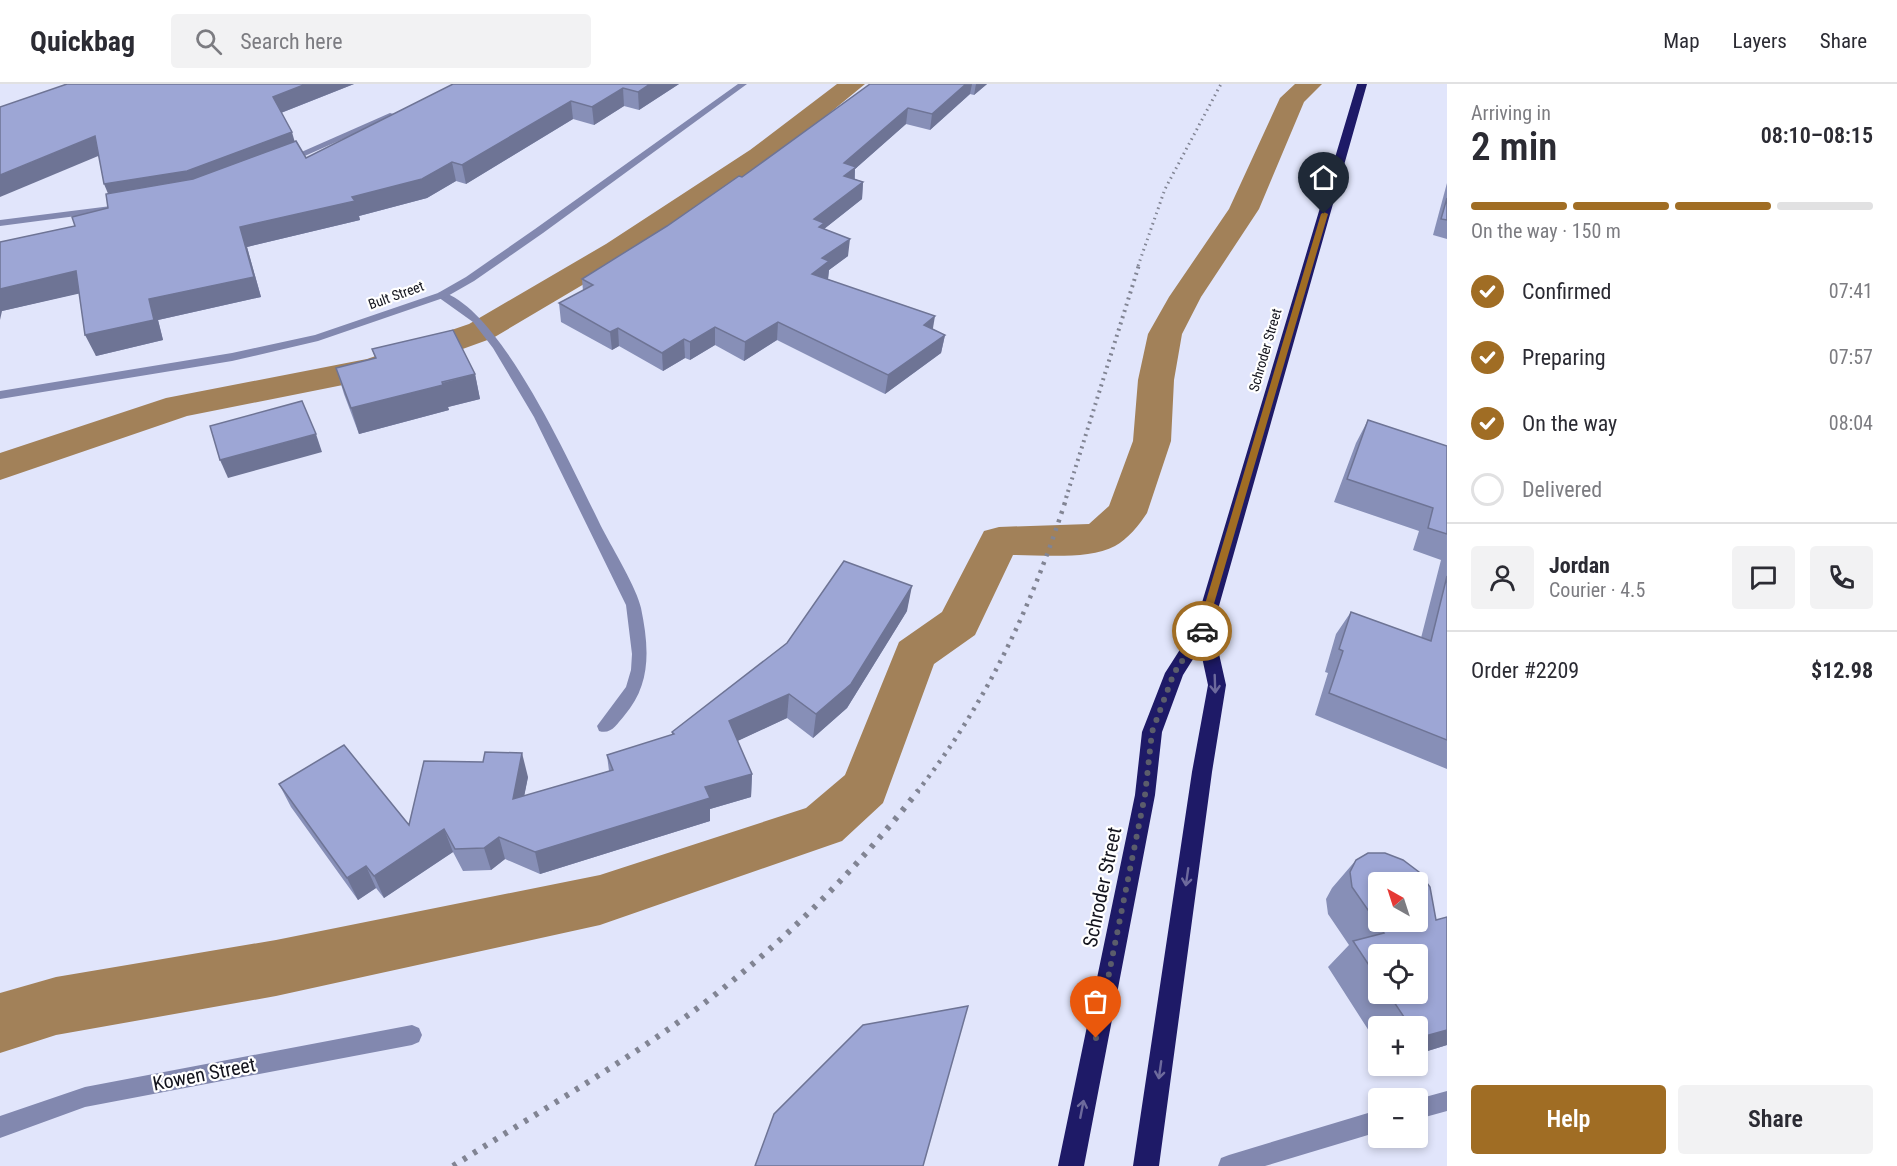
<!DOCTYPE html>
<html lang="en">
<head>
<meta charset="utf-8">
<style>
	body { margin:0; font-family:"Roboto Condensed",sans-serif; background:#f2f2f3; color:#2b2b33; height:100vh; display:flex; flex-direction:column; font-size:22px; white-space:nowrap }
	* { box-sizing:border-box; margin:0 }
	p { font-size:20px; color:#7c7c81 }
	.icon { flex:none; width:33px; height:33px; fill:none; stroke:currentColor; stroke-width:2; stroke-linecap:round; stroke-linejoin:round }
	.map { position:relative; flex:1; overflow:hidden }
	.side { display:flex; flex-direction:column; background:#fff; width:450px }
	.side>* { flex:none }
	.needle { width:39px; rotate:321deg }
	.fabs { position:absolute; left:1368px; top:788px; display:grid; gap:12px }
	.fabs a { display:grid; place-items:center; width:60px; height:60px; border-radius:6px; background:#fff; box-shadow:0 3px 9px #0003; font-size:30px }
	.pin { position:absolute; display:grid; place-items:center; width:51px; height:51px; color:#fff; margin:-62px -26px; border-radius:50% 50% 50% 0; rotate:-45deg; box-shadow:0 0 6px #0007 }
	.pin .icon { rotate:45deg }
	.courier { position:absolute; display:grid; place-items:center; width:60px; height:60px; margin:-30px; border:4px solid #a06d24; border-radius:50%; background:#fff; color:#222; box-shadow:0 2px 8px #0007 }
	.summary em { font-style:normal; font-weight:600 }
	.summary div { display:flex; flex-direction:column-reverse }
	.summary { display:flex; align-items:center; justify-content:space-between; height:102px; padding:0 24px }
	h1 { font-size:39px; font-weight:600; line-height:45px }
	.bar { display:grid; grid-template-columns:repeat(4,1fr); gap:9px 6px; align-content:center; height:72px; padding:0 24px }
	.bar i { height:8px; border-radius:4px; background:#e1e1e2 }
	.bar .active { background:#a06d24 }
	.bar p { grid-column:span 4 }
	.line { display:flex; align-items:center; gap:15px; padding:0 24px; border-top:2px solid #e1e1e2 }
	.line div { flex:1 }
	.round { display:grid; place-items:center; flex:none; width:63px; height:63px; border-radius:6px; background:#f2f2f3 }
	ol { padding:0 24px; list-style:none }
	li { display:flex; align-items:center; gap:18px; height:66px }
	li p { margin-inline-start:auto }
	li .icon { padding:6px; border-radius:50%; background:#a06d24; color:#fff; stroke-width:4 }
	li:last-child { color:#7c7c81 }
	li i { width:33px; height:33px; border:3px solid #e1e1e2; border-radius:50% }
	.cta { display:flex; gap:12px; margin-top:auto; padding:12px 24px }
	.cta a { flex:1; height:69px; border-radius:6px; background:#a06d24; color:#fff; font-size:24px; font-weight:600; line-height:69px; text-align:center }
	.cta a+a { background:#f2f2f3; color:#2b2b33 }
	header { display:flex; align-items:center; gap:36px; box-sizing:border-box; height:84px; padding:0 30px; background:#fff; border-bottom:2px solid #e1e1e2 }
	header strong { font-size:28px }
	nav { display:flex; gap:33px; margin-inline-start:auto; font-size:21px }
	.search { width:420px; height:54px; background:#f2f2f3; display:flex; align-items:center; gap:15px; box-sizing:border-box; padding:0 21px; border-radius:6px; color:#7c7c81; font-size:22px }
	main { display:flex; flex:1; min-height:0 }
	.map>svg:first-child { display:block }
</style>
</head>
<body>
<header>
<strong>Quickbag</strong>
<div class="search"><svg class="icon" aria-label="search" viewBox="0 0 24 24"><circle cx="10" cy="10" r="6"/><path d="M15 15l6 6"/></svg>Search here</div>
<nav><a>Map</a><a>Layers</a><a>Share</a></nav>
</header>
<main>
<div class="map">
<svg width="1447" height="1082" viewBox="0 0 1447 1082">
	<rect width="100%" height="100%" fill="#e1e5fb"/>
	<g fill="none" stroke-linecap="round" stroke-linejoin="round">
		<g fill="#a28159" fill-rule="evenodd">
			<polygon points="837,0 865,0 770,78 628,174 493,254 388,292 187,332 0,396 0,369 166,314 367,275 469,240 606,160 750,66"/>
			<path d="M1295,0h27l-18,18 -45,107 -58,88 -19,37 -8,46 -3,61 -24,72c-7,11 -20,27 -32,33 -26,14 -73,9 -102,9l-38,80 -41,29 -51,139 -41,38 -242,84 -324,71 -220,39 -56,18v-60l56,-16 220,-37 324,-65 206,-67 39,-33 54,-133 43,-30 42,-81 15,-4 90,-3 20,-18 24,-65 5,-61 10,-46 21,-37 60,-88 51,-111z"/>
		</g>
		<path fill="#8288af" fill-rule="evenodd" d="M442,208c61,18 132,181 161,238 10,19 34,59 38,78 8,39 11,76 -17,108 -7,8 -13,19 -25,15l-2,-5 29,-39 5,-17 1,-16 -6,-49 -92,-188 -41,-69 -20,-26 -35,-25v-4z"/>
		<g fill="#8288af" fill-rule="evenodd">
			<polygon points="738,0 747,0 543,149 474,197 446,213 318,257 232,277 0,315 0,307 232,269 315,251 438,209 466,193 535,145"/>
			<polygon points="390,29 397,31 289,79 281,77"/>
			<polygon points="119,121 122,122 122,126 0,142 0,136"/>
			<polygon points="412,941 419,944 422,951 419,958 412,961 85,1023 0,1054 0,1032 85,1003"/>
			<polygon points="1447,1007 1447,1027 1418,1035 1418,1015"/>
			<polygon points="1378,1026 1378,1048 1265,1082 1218,1082 1221,1074 1229,1071"/>
		</g>
		<polygon fill="#1e1a67" fill-rule="evenodd" points="1357,0 1367,0 1213,543 1226,601 1212,688 1159,1082 1133,1082 1192,688 1208,601 1200,564 1183,591 1162,648 1155,711 1084,1082 1058,1082 1135,711 1142,648 1165,589 1195,542"/>
		<polyline stroke="#818493" stroke-width="3" stroke-dasharray="1.5 4" stroke-linecap="butt" points="1138,182 1165,105 1221,0"/>
		<polyline stroke="#818493" stroke-width="4" stroke-dasharray="2 4.5" stroke-linecap="butt" points="1066,414 1139,181"/>
		<path stroke="#818493" stroke-width="4.5" stroke-dasharray="3 6" stroke-linecap="butt" d="M917,708c70,-89 116,-188 150,-296"/>
		<path stroke="#818493" stroke-width="6" stroke-dasharray="4 8" stroke-linecap="butt" d="M453,1082c68,-43 138,-84 204,-129 99,-67 188,-153 261,-246"/>
	</g>
	<g fill="#878fb7" fill-rule="evenodd">
		<polygon points="67,0 354,0 281,29 294,57 306,74 453,0 679,0 639,26 624,22 594,41 573,35 466,100 456,97 427,114 359,132 360,136 247,163 261,213 158,236 163,256 96,272 79,209 2,227 0,158 75,142 108,124 108,109 99,72"/>
		<polygon points="870,0 987,0 974,11 970,10 930,46 906,40 855,85 855,95 863,98 862,115 824,145 848,172 829,186 828,195 945,251 941,269 885,310 777,256 744,277 715,261 690,276 685,274 663,287 619,262 612,266 561,238 559,219 583,207 582,195 667,142 742,93"/>
		<polygon points="1447,99 1447,155 1433,151"/>
		<polygon points="372,265 475,290 480,315 448,323 449,326 359,350 344,310 336,284 375,274"/>
		<polygon points="1368,336 1447,362 1447,685 1315,631 1328,589 1325,588 1336,550 1351,528 1421,554 1441,476 1413,466 1419,447 1334,418 1356,359"/>
		<polygon points="907,527 847,624 813,654 787,634 737,657 752,690 751,713 710,725 710,737 540,790 505,775 491,786 463,787 453,768 384,814 376,804 358,816 291,723 279,700 409,741 528,693 524,712 609,687 607,671 672,651 672,648"/>
		<path d="M1356,776l91,185 -29,9v-28h-40v19l-50,-78 21,-22 -21,-31 -2,-15 6,-11zM1378,870l40,39h-40z"/>
	</g>
	<g fill="#6e7495">
		<polygon points="306,0 354,0 278,30 273,13"/>
		<polygon points="650,0 679,0 639,26 638,8"/>
		<polygon points="966,0 972,0 970,10 930,46 932,30"/>
		<polygon points="976,0 987,0 974,11"/>
		<polygon points="623,4 624,22 594,41 592,23"/>
		<polygon points="571,17 573,35 466,100 462,81"/>
		<polygon points="908,24 906,40 855,85 854,100 842,109 844,79"/>
		<polygon points="292,48 297,66 112,119 104,100"/>
		<polygon points="95,52 103,70 0,113 0,91"/>
		<polygon points="452,78 456,97 427,114 359,132 360,136 247,163 261,213 158,236 163,256 96,272 85,251 149,215 240,143 352,113"/>
		<polygon points="863,98 862,115 824,145 823,156 814,135"/>
		<polygon points="850,155 848,172 829,186 828,195 812,190 822,174"/>
		<polygon points="76,187 86,208 2,227 0,236 0,205"/>
		<polygon points="935,232 932,250 924,241"/>
		<polygon points="778,238 777,256 744,277 745,258"/>
		<polygon points="715,243 715,261 690,276 690,258"/>
		<polygon points="618,244 619,262 612,266 610,248"/>
		<polygon points="945,251 941,269 885,310 888,291"/>
		<polygon points="684,255 685,274 663,287 662,269"/>
		<polygon points="475,290 480,315 448,323 449,326 359,350 351,324"/>
		<polygon points="316,350 322,368 228,394 220,376"/>
		<polygon points="912,502 907,527 847,624 813,654 816,630"/>
		<polygon points="789,610 787,634 729,661 729,637"/>
		<polygon points="522,669 528,693 519,738 513,715"/>
		<polygon points="752,690 751,713 710,725 710,737 540,790 535,768 705,703"/>
		<polygon points="444,745 453,768 384,814 374,792"/>
		<polygon points="499,753 505,775 491,786 484,764"/>
		<polygon points="366,782 376,804 358,816 347,794"/>
		<polygon points="1447,946 1447,961 1418,970 1418,954"/>
	</g>
	<g fill="#9da6d5" stroke="#6e7495" stroke-width="1.5" fill-rule="evenodd">
		<polygon points="67,0 306,0 273,13 292,48 187,87 104,100 95,52 0,91 0,23"/>
		<polygon points="453,0 650,0 638,8 623,4 592,23 571,17 462,81 452,78 422,95 352,113 355,117 240,143 254,193 149,215 154,236 85,251 76,187 0,205 0,158 75,142 72,133 108,124 106,110 193,95 296,57 306,74"/>
		<polygon points="870,0 966,0 932,30 908,24 844,79 856,83 844,92 863,98 814,135 824,139 819,143 850,155 822,174 829,177 812,190 935,232 924,241 945,251 888,291 778,238 745,258 715,243 690,258 684,255 662,269 618,244 610,248 559,219 593,201 582,195 667,142 739,92 742,93"/>
		<polygon points="1447,114 1447,136 1441,135"/>
		<polygon points="453,246 475,290 442,298 443,301 351,324 336,284 376,274 372,265"/>
		<polygon points="302,317 316,350 220,376 210,342"/>
		<polygon points="1368,336 1447,362 1447,450 1428,444 1433,424 1347,395"/>
		<polygon points="844,477 912,502 851,600 816,630 789,610 729,637 752,690 705,703 710,714 535,768 499,753 484,764 455,765 444,745 374,792 366,782 347,794 279,700 344,661 409,741 424,677 483,678 485,668 522,669 513,715 613,686 607,671 674,650 672,648 787,559"/>
		<polygon points="1447,492 1447,656 1329,609 1343,567 1339,565 1351,528 1431,557"/>
		<path d="M1368,769h17l18,7 16,12 11,15 6,33 11,-3v113l-29,8v-12h-8l-22,-33h30v-39h-40v25l-25,-38 31,-8 -32,-46 -2,-15 6,-12zM1378,798h40v39h-40z"/>
		<polygon points="968,922 923,1082 755,1082 774,1030 863,941"/>
	</g>
	<defs><path id="oneway-shaft" d="M-6 0H5M1.5-3L5.5 0L1.5 3" fill="none" stroke-width="1.6" stroke-linecap="round" stroke-linejoin="round" transform="scale(1.5)"/></defs>
	<g stroke="#6d6a9c">
		<use href="#oneway-shaft" transform="translate(1215 600) rotate(88)"/>
		<use href="#oneway-shaft" transform="translate(1187 793) rotate(98)"/>
		<use href="#oneway-shaft" transform="translate(1160 986) rotate(98)"/>
		<use href="#oneway-shaft" transform="translate(1082 1025) rotate(-79)"/>
	</g>
	<polygon fill="#a06d24" points="1324,128 1328,130 1206,547 1202,551 1197,547 1321,130"/>
	<g fill="none" stroke-linecap="round" stroke-linejoin="round">
		<polyline stroke="#5b5d6b" stroke-width="6" stroke-dasharray="0 10.8" points="1096,954 1145,711 1152,648 1174,589 1202,547"/>
	</g>
	<g text-anchor="middle" dominant-baseline="central" stroke-width="4.5" stroke-linejoin="round" paint-order="stroke">
		<g font-size="14" fill="#13141d" stroke="#fff">
			<text transform="translate(396 211) rotate(-20)">Bult Street</text>
			<text transform="translate(1265 266) rotate(-74)">Schroder Street</text>
		</g>
		<g font-size="20" fill="#13141d" stroke="#fff">
			<text transform="translate(1102 803) rotate(-78)">Schroder Street</text>
			<text transform="translate(204 990) rotate(-11)">Kowen Street</text>
		</g>
	</g>
</svg>
<div class="fabs">
<a><svg class="needle" viewBox="-14 -14 28 28"><path d="M0-13l5 13h-10z" fill="#e53935"/><path d="M0 13l5-13h-10z" fill="#7c7c81"/></svg></a>
<a><svg class="icon" aria-label="locate" viewBox="0 0 24 24"><circle cx="12" cy="12" r="6"/><path d="M12 2v4M12 18v4M2 12h4M18 12h4"/></svg></a>
<a>+</a>
<a>−</a>
</div>
<div class="pin" style="left:1096px;top:954px;background:#ea580c"><svg class="icon" aria-label="bag" viewBox="0 0 24 24"><path d="M5 8h14l-1 12H6zM9 8a3 3 0 0 1 6 0"/></svg></div>
<div class="pin" style="left:1324px;top:130px;background:#1f2937"><svg class="icon" aria-label="home" viewBox="0 0 24 24"><path d="M3 11l9-7 9 7M6 9v11h12V9"/></svg></div>
<div class="courier" style="left:1202px;top:547px"><svg class="icon" aria-label="car" viewBox="0 0 24 24"><path d="M5 17H2v-5l4-1 3-4h7l3 4 3 1v5h-3M9 17h6M6 11h13"/><circle cx="7" cy="17" r="2"/><circle cx="17" cy="17" r="2"/></svg></div>
</div>
<section class="side">
<div class="summary"><div><h1>2 min</h1><p>Arriving in</p></div><em>08:10–08:15</em></div>
<div class="bar"><i class="active"></i><i class="active"></i><i class="active"></i><i></i><p>On the way · 150 m</p></div>
<ol>
<li><svg class="icon" aria-label="check" viewBox="0 0 24 24"><path d="M5 12l5 5 9-10"/></svg>Confirmed<p>07:41</p></li>
<li><svg class="icon" aria-label="check" viewBox="0 0 24 24"><path d="M5 12l5 5 9-10"/></svg>Preparing<p>07:57</p></li>
<li><svg class="icon" aria-label="check" viewBox="0 0 24 24"><path d="M5 12l5 5 9-10"/></svg>On the way<p>08:04</p></li>
<li><i></i>Delivered</li>
</ol>
<div class="line" style="height:108px"><a class="round"><svg class="icon" aria-label="person" viewBox="0 0 24 24"><circle cx="12" cy="8" r="4"/><path d="M4 21q1-7 8-7t8 7"/></svg></a><div><b>Jordan</b><p>Courier · 4.5</p></div><a class="round"><svg class="icon" aria-label="chat" viewBox="0 0 24 24"><path d="M4 5h16v11H9l-5 4z"/></svg></a><a class="round"><svg class="icon" aria-label="phone" viewBox="0 0 24 24"><path d="M5 4h4l2 5-3 2q2 4 5 5l2-3 5 2v4C11 20 4 13 5 4z"/></svg></a></div>
<div class="line" style="height:78px"><div>Order #2209</div><b>$12.98</b></div>
<div class="cta"><a>Help</a><a>Share</a></div>
</section>
</main>
</body>
</html>
